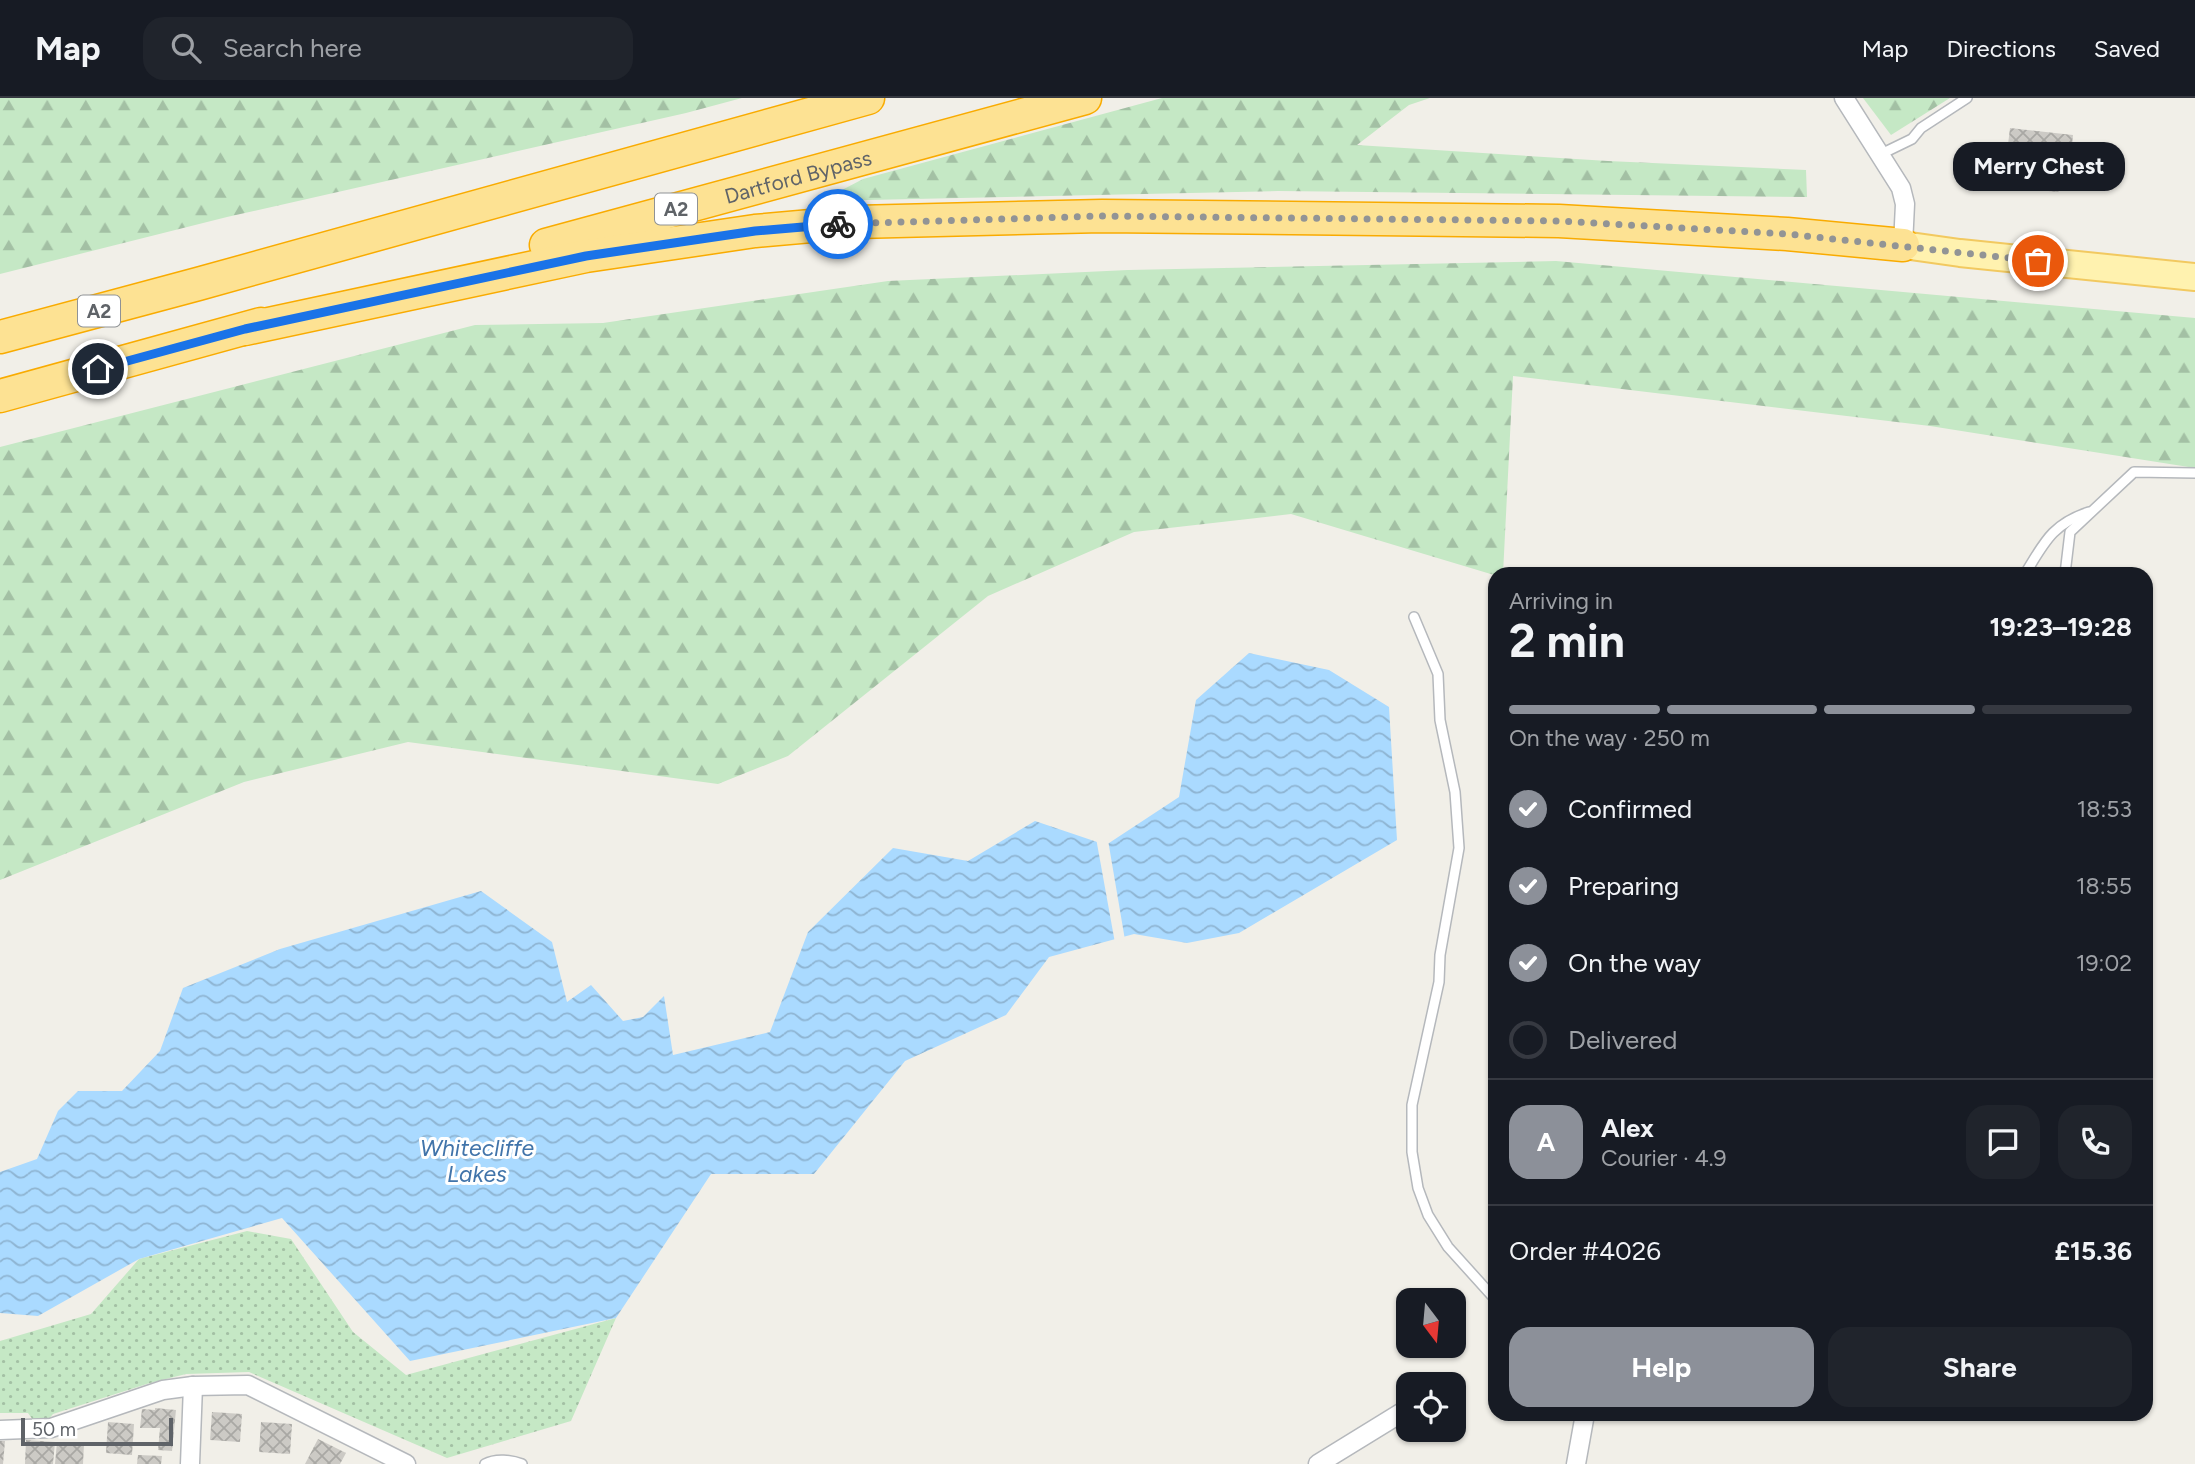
<!DOCTYPE html>
<html lang="en">
<head>
<meta charset="utf-8">
<style>
	body { margin:0; font-family:Figtree,sans-serif; background:#20242c; color:#f1f3f6; height:100vh; display:flex; flex-direction:column; font-size:26px; white-space:nowrap }
	* { box-sizing:border-box; margin:0 }
	p { font-size:23px; color:#9ea1a6 }
	.icon { flex:none; width:38px; height:38px; fill:none; stroke:currentColor; stroke-width:2; stroke-linecap:round; stroke-linejoin:round }
	.map { position:relative; flex:1; overflow:hidden }
	.side { position:absolute; left:1488px; top:469px; width:665px; height:854px; display:flex; flex-direction:column; background:#171b24; border-radius:21px; box-shadow:0 2px 5px #0004 }
	.side>* { flex:none }
	.needle { width:46px; rotate:164deg }
	.buttons { position:absolute; left:1396px; top:1190px; display:grid; gap:14px }
	.buttons a { display:grid; place-items:center; width:70px; height:70px; border-radius:14px; background:#171b24; box-shadow:0 2px 5px #0004; font-size:35px }
	.scale { position:absolute; left:21px; bottom:18px; width:152px; box-sizing:border-box; padding-left:7px; border:4px solid #5f6368; border-top:0; font-size:19px; line-height:24px; white-space:nowrap; color:#5f6368; -webkit-text-stroke:5px #fff; paint-order:stroke }
	.pin { position:absolute; display:grid; place-items:center; width:60px; height:60px; color:#fff; margin:-30px; border:4px solid #fff; border-radius:50%; box-shadow:0 2px 7px #0007 }
	.courier { position:absolute; display:grid; place-items:center; width:70px; height:70px; margin:-35px; border:5px solid #1a73e8; border-radius:50%; background:#fff; color:#222; box-shadow:0 2px 9px #0007 }
	.bubble { position:absolute; height:49px; border-radius:21px; background:#171b24; box-shadow:0 2px 5px #0004; font-size:23px; font-weight:700; line-height:49px; text-align:center }
	.headline em { font-style:normal; font-weight:700 }
	.headline div { display:flex; flex-direction:column-reverse }
	.headline { display:flex; align-items:center; justify-content:space-between; height:119px; padding:0 21px }
	h1 { font-size:46px; font-weight:700; line-height:52px }
	.bar { display:grid; grid-template-columns:repeat(4,1fr); gap:10px 7px; align-content:center; height:84px; padding:0 21px }
	.bar i { height:9px; border-radius:5px; background:#363941 }
	.bar .active { background:#8c9099 }
	.bar p { grid-column:span 4 }
	.line { display:flex; align-items:center; gap:18px; padding:0 21px; border-top:2px solid #363941 }
	.line div { flex:1 }
	.round { display:grid; place-items:center; flex:none; width:74px; height:74px; border-radius:21px; background:#20242c }
	ol { padding:0 21px; list-style:none }
	li { display:flex; align-items:center; gap:21px; height:77px }
	li p { margin-inline-start:auto }
	li .icon { padding:7px; border-radius:50%; background:#8c9099; color:#fff; stroke-width:4 }
	li:last-child { color:#9ea1a6 }
	li i { width:38px; height:38px; border:4px solid #363941; border-radius:50% }
	.button { display:flex; gap:14px; margin-top:auto; padding:14px 21px }
	.button a { flex:1; height:80px; border-radius:21px; background:#8c9099; color:#fff; font-size:28px; font-weight:700; line-height:80px; text-align:center }
	.button a+a { background:#20242c; color:#f1f3f6 }
	header { display:flex; align-items:center; gap:42px; box-sizing:border-box; height:98px; padding:0 35px; background:#171b24; border-bottom:2px solid #363941 }
	header strong { font-size:33px }
	nav { display:flex; gap:38px; margin-inline-start:auto; font-size:24px }
	.search { width:490px; height:63px; background:#20242c; display:flex; align-items:center; gap:18px; box-sizing:border-box; padding:0 24px; border-radius:21px; color:#9ea1a6; font-size:26px }
	.map>svg:first-child { display:block }
</style>
</head>
<body>
<header>
<strong>Map</strong>
<div class="search"><svg class="icon" aria-label="search" viewBox="0 0 24 24"><circle cx="10" cy="10" r="6"/><path d="M15 15l6 6"/></svg>Search here</div>
<nav><a>Map</a><a>Directions</a><a>Saved</a></nav>
</header>
<div class="map">
<svg width="2195" height="1366" viewBox="0 0 2195 1366">
	<defs>
		<pattern id="forest-firs" width="22" height="20" patternUnits="userSpaceOnUse" patternTransform="scale(1.75)"><rect width="22" height="20" fill="#c5e8c5"/><path d="M5 1l3.5 6h-7zM16 11l3.5 6h-7z" fill="#a3c0a4"/></pattern>
		<pattern id="park-dots" width="8" height="8" patternUnits="userSpaceOnUse" patternTransform="scale(1.75)"><rect width="8" height="8" fill="#c5e8c5"/><path d="M2 2h.1M6 6h.1" fill="none" stroke="#a3c0a4" stroke-width="1.8" stroke-linecap="round"/></pattern>
		<pattern id="water-waves" width="16" height="10" patternUnits="userSpaceOnUse" patternTransform="scale(1.75)"><rect width="16" height="10" fill="#aadaff"/><path d="M0 5q4-4 8 0t8 0" fill="none" stroke="#8eb4d2"/></pattern>
		<pattern id="building-cross-hatch" width="8" height="8" patternUnits="userSpaceOnUse" patternTransform="scale(1.75)"><rect width="8" height="8" fill="#cccac5"/><path d="M0 0l8 8M0 8l8-8" fill="none" stroke="#a9a8a4"/></pattern>
	</defs>
	<rect width="100%" height="100%" fill="#f1efe8"/>
	<g fill="url(#forest-firs)">
		<polygon points="0,0 742,0 686,15 227,119 0,176"/>
		<polygon points="1162,0 1430,0 1409,7 1357,47 1608,63 1806,72 1807,99 1278,93 821,103 863,81"/>
		<polygon points="1863,0 1950,0 1891,37"/>
		<polygon points="1556,163 2195,220 2195,370 1930,328 1513,278 1503,476 1494,477 1291,416 1134,434 988,498 788,658 718,686 408,644 244,684 0,782 0,349 475,227 603,225 888,183 1128,172"/>
	</g>
	<polygon fill="url(#park-dots)" points="247,1133 291,1141 353,1234 406,1277 616,1220 571,1323 447,1360 249,1274 186,1276 150,1285 53,1316 47,1323 33,1322 28,1315 0,1315 0,1243 91,1216 139,1161"/>
	<polygon fill="url(#water-waves)" points="1249,555 1329,572 1389,609 1397,742 1239,835 1187,845 1134,836 1049,859 1006,917 905,963 814,1076 711,1076 616,1220 410,1263 282,1120 139,1161 38,1218 0,1215 0,1074 37,1061 58,1013 78,993 122,993 160,953 183,890 280,851 481,793 552,844 567,904 591,887 623,923 643,919 664,898 673,957 770,934 808,834 893,750 968,763 1035,723 1106,747 1179,699 1196,602"/>
	<polygon fill="#f1efe8" points="1096,740 1105,744 1108,742 1125,842 1115,845"/>
	<g fill="url(#building-cross-hatch)">
		<polygon points="2010,30 2073,37 2068,84 2058,94 2003,88"/>
		<polygon points="155,1310 176,1312 172,1353 158,1352 160,1330 140,1330 142,1311 155,1312"/>
		<polygon points="212,1314 242,1316 240,1344 210,1342"/>
		<polygon points="108,1324 134,1326 132,1357 106,1355"/>
		<polygon points="261,1324 292,1326 290,1356 259,1354"/>
		<polygon points="318,1341 346,1355 340,1366 305,1366"/>
		<polygon points="26,1342 55,1344 53,1366 25,1366"/>
		<polygon points="0,1343 5,1343 3,1366 0,1366"/>
		<polygon points="57,1344 84,1346 83,1366 55,1366"/>
		<polygon points="138,1357 162,1358 161,1366 137,1366"/>
	</g>
	<g fill="none" stroke-linecap="round" stroke-linejoin="round">
		<g stroke="#b5b8bc" stroke-width="12">
			<g id="lane">
				<polyline points="1879,57 1912,41 1921,30 1967,0"/>
				<path d="M2025,476c19,-31 27,-50 64,-62"/>
				<polyline points="2065,476 2070,434 2134,374 2195,375"/>
				<polyline points="1414,519 1438,576 1440,622 1455,694 1459,750 1440,857 1439,884 1412,1007 1412,1054 1418,1090 1428,1117 1448,1149 1494,1200"/>
				<path d="M485,1366c11,-6 26,-4 37,0"/>
			</g>
		</g>
		<g stroke="#b5b8bc" stroke-width="21">
			<g id="street">
				<polyline points="1844,0 1901,90 1905,106 1903,147"/>
				<polyline points="1447,1286 1448,1285"/>
				<polyline points="0,1332 51,1330 163,1292 193,1288 248,1287 406,1366"/>
				<polyline points="190,1366 193,1288"/>
				<polyline points="1318,1366 1409,1310"/>
				<polyline points="1576,1366 1585,1316"/>
			</g>
		</g>
		<g stroke="#f2c960" stroke-width="30">
			<polyline id="primary" points="1903,147 1960,155 2195,179"/>
		</g>
		<g stroke="#f9ab00" stroke-width="35">
			<g id="highway">
				<path id="s1" d="M546,147l539,-147"/>
				<polyline points="245,231 586,158 755,133 856,124 1102,118 1559,123 1787,136 1903,147"/>
				<polyline points="0,239 198,186 868,0"/>
				<polyline points="0,298 261,226"/>
			</g>
		</g>
		<use href="#lane" stroke="#fff" stroke-width="9"/>
		<use href="#street" stroke="#fff" stroke-width="18"/>
		<use href="#primary" stroke="#fff2af" stroke-width="26"/>
		<use href="#highway" stroke="#fde293" stroke-width="32"/>
	</g>
	<g fill="none" stroke-linecap="round" stroke-linejoin="round">
		<polyline stroke="#929495" stroke-width="7" stroke-dasharray="0 12.6" points="838,126 1102,118 1559,123 1787,136 2038,163"/>
		<polyline stroke="#1a73e8" stroke-width="9" points="98,271 245,231 586,158 755,133 838,126"/>
	</g>
	<g text-anchor="middle" dominant-baseline="central" stroke-width="6" stroke-linejoin="round" paint-order="stroke">
		<g fill="#fff" stroke="#8f9295" stroke-width="2">
			<rect x="655" y="95.5" width="42" height="31" rx="5"/>
			<rect x="78" y="197.5" width="42" height="31" rx="5"/>
		</g>
		<g font-size="19" font-weight="bold" fill="#5f6368">
			<text x="676" y="111">A2</text>
			<text x="99" y="213">A2</text>
		</g>
		<g font-size="21" fill="#5f6368" stroke="#fff">
			<text stroke="none"><textPath href="#s1" startOffset="261">Dartford Bypass</textPath></text>
		</g>
		<g font-size="23" font-style="italic" fill="#4174aa" stroke="#fff">
			<text x="477" y="1050">Whitecliffe<tspan x="477" dy="26">Lakes</tspan></text>
		</g>
	</g>
</svg>
<div class="buttons">
<a><svg class="needle" viewBox="-14 -14 28 28"><path d="M0-13l5 13h-10z" fill="#e53935"/><path d="M0 13l5-13h-10z" fill="#9ea1a6"/></svg></a>
<a><svg class="icon" aria-label="locate" viewBox="0 0 24 24"><circle cx="12" cy="12" r="6"/><path d="M12 2v4M12 18v4M2 12h4M18 12h4"/></svg></a>
</div>
<div class="scale">50 m</div>
<div class="pin" style="left:2038px;top:163px;background:#ea580c"><svg class="icon" aria-label="bag" viewBox="0 0 24 24"><path d="M5 8h14l-1 12H6zM9 8a3 3 0 0 1 6 0"/></svg></div>
<div class="pin" style="left:98px;top:271px;background:#1f2937"><svg class="icon" aria-label="home" viewBox="0 0 24 24"><path d="M3 11l9-7 9 7M6 9v11h12V9"/></svg></div>
<div class="courier" style="left:838px;top:126px"><svg class="icon" aria-label="bike" viewBox="0 0 24 24"><circle cx="6" cy="16" r="4"/><circle cx="18" cy="16" r="4"/><path d="M6 16l4-8h5l3 8M10 8l3 8H6M13 5h3"/></svg></div>
<div class="bubble" style="left:1953px;top:44px;width:172px">Merry Chest</div>
<section class="side">
<div class="headline"><div><h1>2 min</h1><p>Arriving in</p></div><em>19:23–19:28</em></div>
<div class="bar"><i class="active"></i><i class="active"></i><i class="active"></i><i></i><p>On the way · 250 m</p></div>
<ol>
<li><svg class="icon" aria-label="check" viewBox="0 0 24 24"><path d="M5 12l5 5 9-10"/></svg>Confirmed<p>18:53</p></li>
<li><svg class="icon" aria-label="check" viewBox="0 0 24 24"><path d="M5 12l5 5 9-10"/></svg>Preparing<p>18:55</p></li>
<li><svg class="icon" aria-label="check" viewBox="0 0 24 24"><path d="M5 12l5 5 9-10"/></svg>On the way<p>19:02</p></li>
<li><i></i>Delivered</li>
</ol>
<div class="line" style="height:126px"><b class="round" style="background:#8c9099;color:#fff">A</b><div><b>Alex</b><p>Courier · 4.9</p></div><a class="round"><svg class="icon" aria-label="chat" viewBox="0 0 24 24"><path d="M4 5h16v11H9l-5 4z"/></svg></a><a class="round"><svg class="icon" aria-label="phone" viewBox="0 0 24 24"><path d="M5 4h4l2 5-3 2q2 4 5 5l2-3 5 2v4C11 20 4 13 5 4z"/></svg></a></div>
<div class="line" style="height:91px"><div>Order #4026</div><b>£15.36</b></div>
<div class="button"><a>Help</a><a>Share</a></div>
</section>
</div>
</body>
</html>
